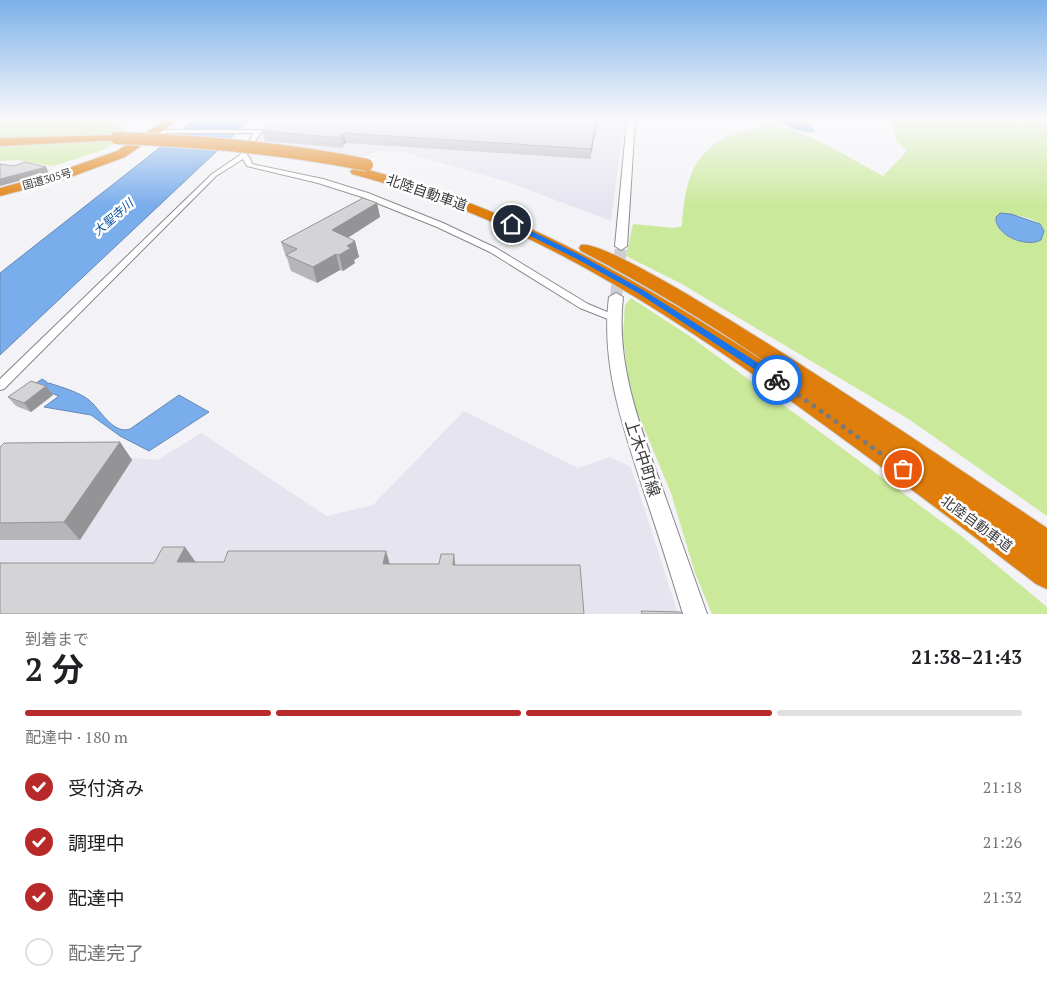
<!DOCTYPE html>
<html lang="ja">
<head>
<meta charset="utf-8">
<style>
	body { margin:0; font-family:"PT Serif","Noto Sans JP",serif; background:#f2f2f2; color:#202124; height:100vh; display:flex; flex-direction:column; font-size:19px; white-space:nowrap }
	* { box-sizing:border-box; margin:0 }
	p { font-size:16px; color:#757577 }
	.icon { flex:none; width:28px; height:28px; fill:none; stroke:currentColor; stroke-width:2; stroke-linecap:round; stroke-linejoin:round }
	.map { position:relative; height:614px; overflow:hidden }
	.panel { display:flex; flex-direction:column; background:#fff; flex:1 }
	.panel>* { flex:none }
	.pin { position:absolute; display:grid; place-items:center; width:42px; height:42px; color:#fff; margin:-21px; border:2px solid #fff; border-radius:50%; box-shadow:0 1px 5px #0007 }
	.courier { position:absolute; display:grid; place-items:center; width:50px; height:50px; margin:-25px; border:4px solid #1a73e8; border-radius:50%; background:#fff; color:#222; box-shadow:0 1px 6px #0007 }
	.head em { font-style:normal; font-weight:700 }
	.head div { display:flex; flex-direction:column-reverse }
	.head { display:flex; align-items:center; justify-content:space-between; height:85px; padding:0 25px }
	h1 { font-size:32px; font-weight:700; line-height:38px }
	.bar { display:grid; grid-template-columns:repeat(4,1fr); gap:8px 5px; align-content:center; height:60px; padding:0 25px }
	.bar i { height:6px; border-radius:4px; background:#e0e0e0 }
	.bar .selected { background:#b8292a }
	.bar p { grid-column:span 4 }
	ol { padding:0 25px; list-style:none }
	li { display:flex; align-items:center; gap:15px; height:55px }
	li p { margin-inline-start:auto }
	li .icon { padding:5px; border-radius:50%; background:#b8292a; color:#fff; stroke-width:4 }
	li:last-child { color:#757577 }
	li i { width:28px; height:28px; border:2px solid #e0e0e0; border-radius:50% }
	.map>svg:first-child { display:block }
</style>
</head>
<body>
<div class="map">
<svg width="1047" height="614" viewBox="0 0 1047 614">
	<rect width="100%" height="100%" fill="#f3f2f6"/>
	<g fill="#e6e4ef">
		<polygon points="323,120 624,120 611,221 508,182 403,152 378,151 358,158 254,142 258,134"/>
		<polygon points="464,411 578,468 610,457 631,467 678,614 0,614 0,457 84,454 158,460 201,433 327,516 373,505"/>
	</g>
	<g fill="#cbe99b" fill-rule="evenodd">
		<polygon points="0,120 125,120 118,126 128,133 103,150 53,166 17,160 0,161"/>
		<path d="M893,120h154v396l-137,-96 -230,-137 -54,-27 7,-32 41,4 8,-2c3,-47 12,-83 64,-95 9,-2 21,-7 30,-5 38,8 73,32 107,50l24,-25 -11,-10zM1005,214c13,1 35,4 39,17l-4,10c-16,0 -46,-2 -44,-24z"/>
		<polygon points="631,298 691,337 964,538 1047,607 1047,614 712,614 695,573 671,493 636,409 628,376 623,336 625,305"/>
	</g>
	<g fill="#7aadeb" stroke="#668ab6">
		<polygon points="195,120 250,120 0,355 0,273"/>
		<path d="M781,120h25l9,11c-9,2 -29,-3 -34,-11z"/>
		<path d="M1000,213l11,1 29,10 4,7 -3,9c-15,8 -47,-5 -45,-23z"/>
		<path d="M42,379l5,3v2l2,-1c12,4 30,9 40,17 11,9 24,35 41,29l49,-34 30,17 -60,39 -29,-15 -29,-21 -47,-8 15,-11 -27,-10z"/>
	</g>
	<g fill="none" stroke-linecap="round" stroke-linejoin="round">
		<polyline stroke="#cecdd1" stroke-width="12" stroke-dasharray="12 6" stroke-linecap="butt" points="616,297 621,246"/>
		<g stroke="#88878b" stroke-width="2">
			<g id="street">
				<polygon points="767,120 773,120 774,123 769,124"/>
				<polygon points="156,130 262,130 263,131 260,133 247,155 250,158 252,164 323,179 368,193 443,223 496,248 588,304 617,316 618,318 613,321 580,308 490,252 437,227 362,197 318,183 247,166 243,159 216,176 4,389 0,390 0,379 212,174 240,155 254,133 154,133 154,131"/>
			</g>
		</g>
		<g stroke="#88878b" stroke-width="2">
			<g id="secondary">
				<polygon points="627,120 635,120 627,246 621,250 615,246"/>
				<path d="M616,293l7,4c-8,69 19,134 42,199 14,39 28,79 42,118h-24c-12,-39 -24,-78 -37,-116 -21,-66 -46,-131 -37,-201z"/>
			</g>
		</g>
		<g stroke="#cfcfd0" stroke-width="2">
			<g id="highway">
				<polygon points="165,120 178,120 125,157 65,179 0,196 0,188 55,173 117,151"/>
				<polygon points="116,135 120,136 122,138 120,140 0,146 0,138"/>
				<path d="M357,167c160,40 302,124 438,215 -69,-48 -139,-92 -214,-131l-2,-3 2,-3c38,-10 410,246 466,283v61l-11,-5c-83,-64 -167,-127 -252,-188 -99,-70 -200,-137 -313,-183 -39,-16 -78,-28 -119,-39l-2,-3z"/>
			</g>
		</g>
		<use href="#street" fill="#fff" fill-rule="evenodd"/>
		<use href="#secondary" fill="#fff" fill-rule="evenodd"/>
		<use href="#highway" fill="#e07e0c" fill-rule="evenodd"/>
		<g stroke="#cfcfd0" stroke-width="14" stroke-linecap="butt">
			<path id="highway-bridge" d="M116,138c85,3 168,10 251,27"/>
		</g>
		<use href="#highway-bridge" stroke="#e07e0c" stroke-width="12"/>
	</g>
	<g fill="#b6b6b9">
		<polygon points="340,120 598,120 590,159 346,143 343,145 343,148 265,141 262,131 332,127"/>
		<polygon points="377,203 380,217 348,238 355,241 359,257 354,260 355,263 343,271 340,270 317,283 291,271 287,258 286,257 281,242"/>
		<polygon points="53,395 31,412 16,406 8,397"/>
		<polygon points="120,442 132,460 80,540 0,540 0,447"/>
	</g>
	<g fill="#949496">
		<polygon points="597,120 598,120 590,159 591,149"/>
		<polygon points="344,133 346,143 343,145 341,138 340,136"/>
		<polygon points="46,167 49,173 0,186 0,179"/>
		<polygon points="377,203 380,217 336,245 332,230"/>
		<polygon points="355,241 359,257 354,260 355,263 343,271 339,255 347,246"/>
		<polygon points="336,254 340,270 317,283 313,267"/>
		<polygon points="46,386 53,395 31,412 24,403"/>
		<polygon points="120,442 132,460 80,540 64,522"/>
		<polygon points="185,547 197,564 177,562"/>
		<polygon points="386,551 391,568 383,564"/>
		<polygon points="454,554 456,571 453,565"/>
	</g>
	<g fill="#d4d4d7" stroke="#949496">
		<polygon points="280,120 327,120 332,127 340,120 597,120 591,149 344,133 340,136 341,138 262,131 278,121"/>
		<polygon points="25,162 46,167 0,179 0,164 14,166"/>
		<polygon points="363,198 377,203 332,230 355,241 347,246 351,248 339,255 336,254 313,267 286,255 297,249 281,242"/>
		<polygon points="31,381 46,386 24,403 8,397"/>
		<polygon points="120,442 64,522 0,523 0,447 4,443"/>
		<polygon points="163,547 185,547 177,562 224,562 228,551 386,551 383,564 439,564 441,554 454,554 453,565 580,565 584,614 0,614 0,563 154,563"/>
		<polygon points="641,611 682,612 682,614 642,614"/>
	</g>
	<linearGradient id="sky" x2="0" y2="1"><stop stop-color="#7cb1e9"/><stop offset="0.58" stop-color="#faf9fb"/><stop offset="1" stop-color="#faf9fb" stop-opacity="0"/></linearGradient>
	<rect width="1047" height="206" fill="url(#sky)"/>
	<polygon fill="#1a73e8" points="510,223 515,223 582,256 643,290 780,377 780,382 774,382 638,293 577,259 510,226"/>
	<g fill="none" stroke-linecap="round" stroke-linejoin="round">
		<polyline stroke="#7a7a7c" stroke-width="5" stroke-dasharray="0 9" points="777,380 903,469"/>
	</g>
	<g text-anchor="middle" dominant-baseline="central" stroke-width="5" stroke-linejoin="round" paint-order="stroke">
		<g font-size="11" fill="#39393b" stroke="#fff">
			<text transform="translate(47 179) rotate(-16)">国道305号</text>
		</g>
		<g font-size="12" font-style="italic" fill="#05529b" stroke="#fff">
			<text transform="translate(113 217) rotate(-41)">大聖寺川</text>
		</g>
		<g font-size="14" fill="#39393b" stroke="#fff">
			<text transform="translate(427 192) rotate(19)">北陸自動車道</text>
			<text transform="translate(977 523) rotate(36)">北陸自動車道</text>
		</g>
		<g font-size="16" fill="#39393b" stroke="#fff">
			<text transform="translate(643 458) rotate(72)">上木中町線</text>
		</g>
	</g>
</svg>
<div class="pin" style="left:903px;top:469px;background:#ea580c"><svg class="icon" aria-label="bag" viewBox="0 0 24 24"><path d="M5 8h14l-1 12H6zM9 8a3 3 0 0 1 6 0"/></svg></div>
<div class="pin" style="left:512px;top:224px;background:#1f2937"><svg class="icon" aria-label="home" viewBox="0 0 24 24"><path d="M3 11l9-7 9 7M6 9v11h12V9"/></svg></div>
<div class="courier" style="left:777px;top:380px"><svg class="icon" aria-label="bike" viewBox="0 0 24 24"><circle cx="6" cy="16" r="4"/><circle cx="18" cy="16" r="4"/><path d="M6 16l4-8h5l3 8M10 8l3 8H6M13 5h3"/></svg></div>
</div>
<section class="panel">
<div class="head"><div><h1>2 分</h1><p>到着まで</p></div><em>21:38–21:43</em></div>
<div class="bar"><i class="selected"></i><i class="selected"></i><i class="selected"></i><i></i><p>配達中 · 180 m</p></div>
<ol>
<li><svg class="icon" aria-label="check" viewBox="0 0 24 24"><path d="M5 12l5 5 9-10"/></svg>受付済み<p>21:18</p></li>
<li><svg class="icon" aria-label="check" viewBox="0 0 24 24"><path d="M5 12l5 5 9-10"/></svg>調理中<p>21:26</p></li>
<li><svg class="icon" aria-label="check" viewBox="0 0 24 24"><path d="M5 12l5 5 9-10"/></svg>配達中<p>21:32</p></li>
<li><i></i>配達完了</li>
</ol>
</section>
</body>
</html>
